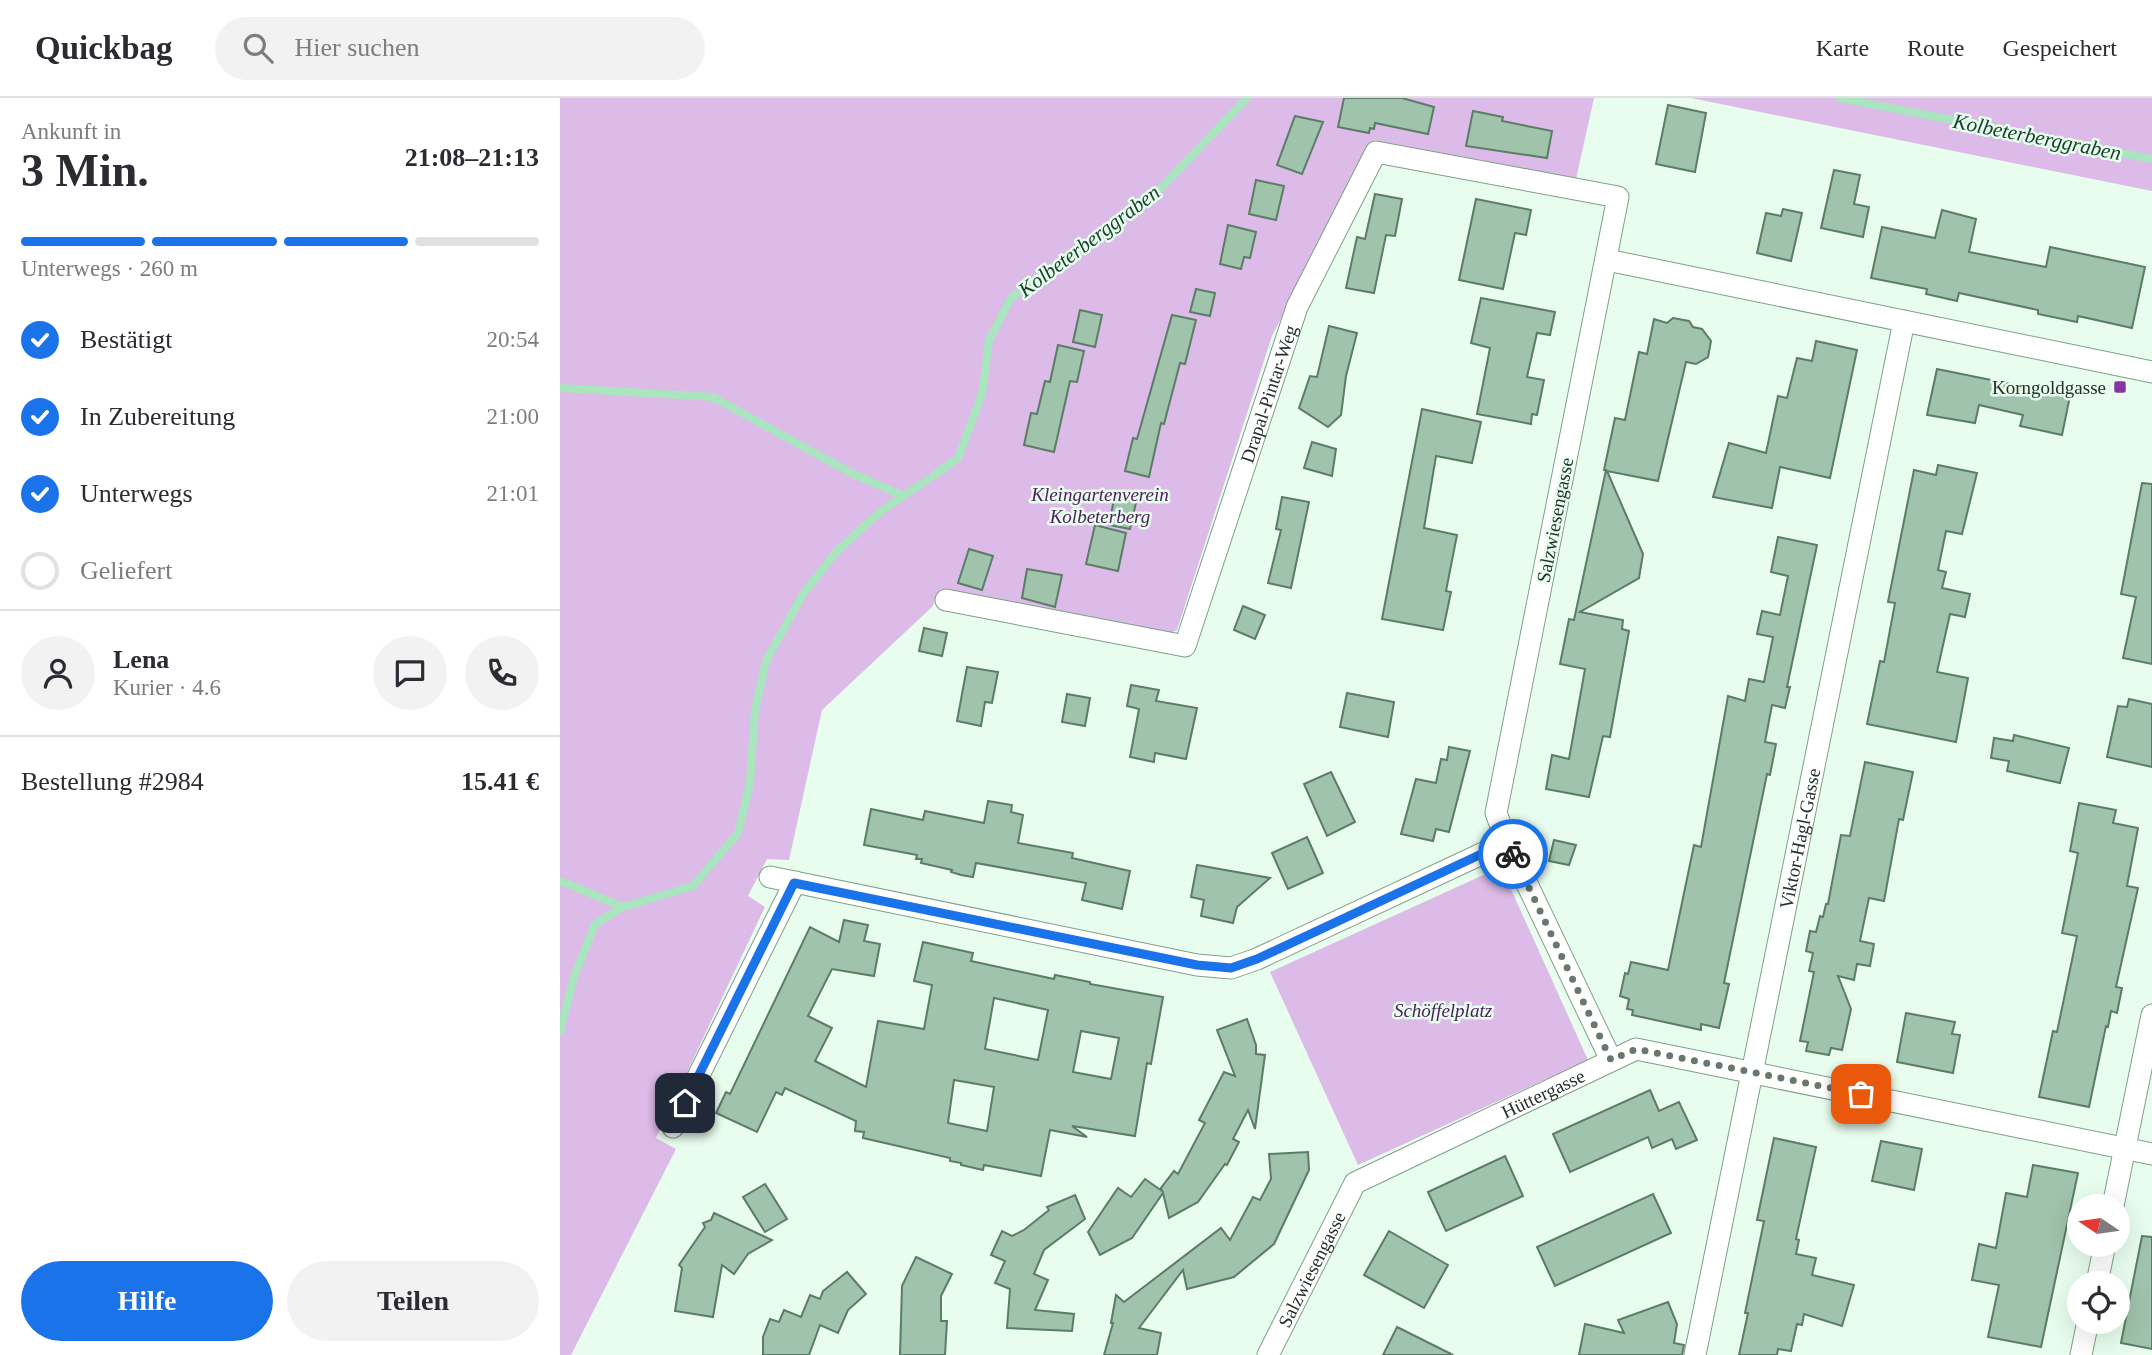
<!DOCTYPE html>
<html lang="de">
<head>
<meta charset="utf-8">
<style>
	body { margin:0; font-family:Georgia,serif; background:#f2f2f3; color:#2b2b33; height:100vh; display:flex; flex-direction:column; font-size:26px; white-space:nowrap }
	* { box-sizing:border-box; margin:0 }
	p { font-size:23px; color:#7c7c81 }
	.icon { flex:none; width:38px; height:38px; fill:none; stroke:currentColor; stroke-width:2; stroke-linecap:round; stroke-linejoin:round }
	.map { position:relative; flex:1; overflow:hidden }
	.panel { display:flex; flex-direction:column; background:#fff; width:560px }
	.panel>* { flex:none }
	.needle { width:46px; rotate:283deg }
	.tools { position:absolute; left:1507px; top:1096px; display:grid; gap:14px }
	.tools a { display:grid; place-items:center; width:63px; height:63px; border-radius:50%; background:#fff; box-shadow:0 7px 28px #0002; font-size:35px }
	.pin { position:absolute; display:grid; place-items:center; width:60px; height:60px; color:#fff; margin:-30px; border-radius:14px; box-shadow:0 4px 10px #0006 }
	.courier { position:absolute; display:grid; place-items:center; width:70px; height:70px; margin:-35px; border:5px solid #1a73e8; border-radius:50%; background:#fff; color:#222; box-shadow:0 2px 9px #0007 }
	.summary em { font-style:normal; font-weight:700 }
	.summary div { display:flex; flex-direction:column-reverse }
	.summary { display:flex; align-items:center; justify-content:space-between; height:119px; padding:0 21px }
	h1 { font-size:46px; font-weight:700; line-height:52px }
	.bar { display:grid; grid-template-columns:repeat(4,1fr); gap:10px 7px; align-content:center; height:84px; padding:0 21px }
	.bar i { height:9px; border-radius:5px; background:#e1e1e2 }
	.bar .active { background:#1a73e8 }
	.bar p { grid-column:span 4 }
	.line { display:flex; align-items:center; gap:18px; padding:0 21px; border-top:2px solid #e1e1e2 }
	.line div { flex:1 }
	.round { display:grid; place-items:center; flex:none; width:74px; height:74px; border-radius:37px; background:#f2f2f3 }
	ol { padding:0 21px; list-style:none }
	li { display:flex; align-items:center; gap:21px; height:77px }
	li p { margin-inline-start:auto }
	li .icon { padding:7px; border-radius:50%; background:#1a73e8; color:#fff; stroke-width:4 }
	li:last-child { color:#7c7c81 }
	li i { width:38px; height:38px; border:4px solid #e1e1e2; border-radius:50% }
	.primary-button { display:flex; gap:14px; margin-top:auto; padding:14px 21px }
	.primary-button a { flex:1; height:80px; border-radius:42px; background:#1a73e8; color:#fff; font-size:28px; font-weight:700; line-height:80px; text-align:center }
	.primary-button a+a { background:#f2f2f3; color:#2b2b33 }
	header { display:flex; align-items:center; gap:42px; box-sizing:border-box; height:98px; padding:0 35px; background:#fff; border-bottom:2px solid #e1e1e2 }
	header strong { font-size:33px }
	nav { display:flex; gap:38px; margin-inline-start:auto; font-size:24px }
	.search { width:490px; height:63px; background:#f2f2f3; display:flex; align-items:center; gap:18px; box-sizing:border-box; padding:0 24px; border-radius:38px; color:#7c7c81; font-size:26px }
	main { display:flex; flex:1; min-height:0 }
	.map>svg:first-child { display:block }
</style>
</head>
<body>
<header>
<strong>Quickbag</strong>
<div class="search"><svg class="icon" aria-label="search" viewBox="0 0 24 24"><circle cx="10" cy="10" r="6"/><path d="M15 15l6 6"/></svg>Hier suchen</div>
<nav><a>Karte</a><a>Route</a><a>Gespeichert</a></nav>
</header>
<main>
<section class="panel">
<div class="summary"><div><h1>3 Min.</h1><p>Ankunft in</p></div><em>21:08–21:13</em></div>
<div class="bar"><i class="active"></i><i class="active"></i><i class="active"></i><i></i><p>Unterwegs · 260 m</p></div>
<ol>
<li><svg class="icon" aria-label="check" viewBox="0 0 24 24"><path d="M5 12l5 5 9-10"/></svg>Bestätigt<p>20:54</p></li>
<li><svg class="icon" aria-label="check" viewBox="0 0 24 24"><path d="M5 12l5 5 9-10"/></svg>In Zubereitung<p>21:00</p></li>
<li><svg class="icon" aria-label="check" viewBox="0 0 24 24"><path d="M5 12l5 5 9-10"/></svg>Unterwegs<p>21:01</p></li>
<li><i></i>Geliefert</li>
</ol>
<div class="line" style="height:126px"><a class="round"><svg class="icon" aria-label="person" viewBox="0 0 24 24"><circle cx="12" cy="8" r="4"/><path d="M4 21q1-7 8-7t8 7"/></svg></a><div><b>Lena</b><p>Kurier · 4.6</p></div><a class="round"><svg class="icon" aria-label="chat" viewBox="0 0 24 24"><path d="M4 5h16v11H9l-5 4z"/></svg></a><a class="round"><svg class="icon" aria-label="phone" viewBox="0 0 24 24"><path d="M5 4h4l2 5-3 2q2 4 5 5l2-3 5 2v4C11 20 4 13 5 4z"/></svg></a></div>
<div class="line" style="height:91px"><div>Bestellung #2984</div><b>15.41 €</b></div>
<div class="primary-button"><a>Hilfe</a><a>Teilen</a></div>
</section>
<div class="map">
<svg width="1592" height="1257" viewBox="0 0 1592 1257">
	<rect width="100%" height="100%" fill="#e8fdee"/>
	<g fill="#dcbbe8">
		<polygon points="0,0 1034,0 1016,81 814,42 712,238 617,532 609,536 381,491 372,509 262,612 229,762 207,761 188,798 205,809 96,1040 116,1051 11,1257 0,1257"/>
		<polygon points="1131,0 1592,0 1592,93"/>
		<polygon points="941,769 1028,962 798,1067 710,874"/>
	</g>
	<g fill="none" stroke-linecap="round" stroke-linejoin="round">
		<g stroke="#a9e5be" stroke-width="8">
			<polyline points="1280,0 1592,61"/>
			<polyline points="0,290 153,299 293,376 344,398"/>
			<polyline points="373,378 398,360 422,296 429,242 451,200 601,90 687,0"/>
			<polyline points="0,783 63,809"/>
			<polyline points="0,933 14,879 35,826 63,809 133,788 178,735 190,685 195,612 206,563 243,496 277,453 321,413 367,382"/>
		</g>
	</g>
	<g fill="#a0c3ab" stroke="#5b7c66" stroke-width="2" fill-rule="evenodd">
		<polygon points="784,0 842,0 874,9 868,36 815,25 814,31 810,30 809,35 778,29"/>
		<polygon points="1108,7 1146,15 1135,74 1096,66"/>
		<polygon points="913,13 943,19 942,23 992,33 987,60 906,48"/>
		<polygon points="735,18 763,24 742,76 717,67"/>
		<polygon points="1274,72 1300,77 1294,106 1309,109 1303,139 1261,130"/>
		<polygon points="696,82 724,88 716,122 689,116"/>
		<polygon points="815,96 842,101 835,138 826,137 814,195 786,190 797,139 805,141"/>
		<polygon points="916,101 971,112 966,137 955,135 943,191 899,182"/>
		<polygon points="1223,111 1242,115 1231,163 1197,155 1206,115 1221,118"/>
		<polygon points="1382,112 1416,121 1409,154 1486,169 1490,149 1585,169 1572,230 1518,218 1517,224 1478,216 1478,212 1399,195 1397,203 1366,196 1367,191 1311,180 1322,129 1375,140"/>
		<polygon points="668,127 696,134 690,160 684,159 681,171 660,166"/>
		<polygon points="636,191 655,195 650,218 630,214"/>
		<polygon points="921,200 995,214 990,237 977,235 967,279 984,282 977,317 972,316 971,326 917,316 930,250 911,245"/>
		<polygon points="520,212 542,217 535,249 513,244"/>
		<polygon points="612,217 636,222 625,266 620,265 604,326 601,325 589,379 565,373 573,340 577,341"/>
		<polygon points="1113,220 1129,223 1133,229 1142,231 1151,243 1148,259 1136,266 1126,264 1098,383 1047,373 1083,456 1079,480 1020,514 1063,522 1062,531 1069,533 1050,639 1043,638 1029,699 986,691 992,657 1009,661 1025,571 1000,566 1009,521 1014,522 1046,372 1044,372 1055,320 1065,322 1079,254 1087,256 1094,221 1107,225"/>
		<polygon points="769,228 797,235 786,278 781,317 768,329 739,310 750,278 757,279"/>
		<polygon points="1256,243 1297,252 1270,380 1220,369 1212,410 1153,399 1169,345 1206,355 1218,298 1227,300 1237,260 1252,263"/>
		<polygon points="498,247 524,253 517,284 510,283 494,354 464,347 471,315 477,316 485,283 490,284"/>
		<polygon points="1377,271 1510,298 1502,337 1460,328 1463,317 1419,307 1415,325 1367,317"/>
		<polygon points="862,311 921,324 912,365 876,358 864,430 897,437 886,493 891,494 883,532 822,521"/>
		<polygon points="752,344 776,351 772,378 744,370"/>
		<polygon points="1378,367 1417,375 1402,436 1386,433 1378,472 1386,474 1382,490 1410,496 1405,519 1390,516 1377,574 1408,580 1396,644 1307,626 1320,563 1324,564 1335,505 1328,504 1354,372 1376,377"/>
		<polygon points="1582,385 1592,386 1592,566 1563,560 1576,499 1561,496"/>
		<polygon points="555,396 577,400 570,431 549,427"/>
		<polygon points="722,399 749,404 731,490 708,485 721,432 716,431"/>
		<polygon points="535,427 566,435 558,473 526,466"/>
		<polygon points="1218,439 1257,447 1227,589 1230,589 1225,610 1212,607 1205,644 1216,646 1210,677 1207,676 1164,885 1169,886 1159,930 1141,926 1141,932 1072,917 1073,912 1067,911 1069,901 1060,898 1065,875 1068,876 1071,864 1108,872 1134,747 1141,749 1168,598 1185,603 1189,581 1204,584 1213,539 1197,536 1202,513 1220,517 1228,478 1211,474"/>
		<polygon points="409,451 433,458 422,492 398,485"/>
		<polygon points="467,471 502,477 495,509 462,500"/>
		<polygon points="683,508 705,517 695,541 674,532"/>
		<polygon points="364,530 387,535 382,558 359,553"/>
		<polygon points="407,569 438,574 432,605 425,604 421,628 397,623"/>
		<polygon points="571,587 599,592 596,603 637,610 626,661 595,655 594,664 570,659 579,611 567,608"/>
		<polygon points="787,595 834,604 828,639 780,629"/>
		<polygon points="507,596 530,600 525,628 502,624"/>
		<polygon points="1569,601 1592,606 1592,669 1547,659 1558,608 1567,609"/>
		<polygon points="1454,637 1509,650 1500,685 1447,673 1449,663 1431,660 1434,640 1453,643"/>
		<polygon points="889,649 910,653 889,734 876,731 873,743 841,736 856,681 876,685 881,661 887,662"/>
		<polygon points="1305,664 1353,674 1343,722 1339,721 1324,803 1309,800 1300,843 1314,846 1310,868 1297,866 1294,882 1278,878 1291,911 1282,952 1271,950 1269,957 1246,953 1248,944 1240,943 1254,874 1249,873 1253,855 1246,853 1250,833 1256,834 1260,818 1263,819 1266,806 1268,806 1281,737 1290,738"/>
		<polygon points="771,674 795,724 767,738 744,686"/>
		<polygon points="428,703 452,707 451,714 463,717 458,745 513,755 512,760 570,773 562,811 522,802 526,785 416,765 413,779 401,777 391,774 392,772 361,765 362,761 356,761 357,757 304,747 311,711 363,722 365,713 424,725"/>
		<polygon points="1519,705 1556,712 1553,725 1578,730 1567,788 1578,790 1556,889 1562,890 1557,915 1551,913 1548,929 1546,928 1529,1009 1479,999 1493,933 1497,934 1517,838 1502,835 1518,755 1510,753"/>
		<polygon points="747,739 763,775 728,791 712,755"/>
		<polygon points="994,742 1016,747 1009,767 989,763"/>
		<polygon points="637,767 710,780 677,809 673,825 641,818 644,802 631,799"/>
		<path d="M284,822l24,5 -4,16 16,3 -6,32 -42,-7 -24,47 24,12 -17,33 51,26 12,-66 46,8 8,-44 -18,-4 9,-39 50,11 -2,8 83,18 1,-4 35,7v2l73,13 -12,67 -4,-1 -12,73 -63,-10 15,11 -37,-7 -9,46 -57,-11 -1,5 -22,-5v-2l-11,-2v-3l-87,-20 1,-6 -9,-1 1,-10 -71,-33 -3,7 -6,-3 -19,40 -41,-19 10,-21 4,2 80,-167 29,15zM434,900l54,12 -10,50 -53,-11zM521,933l38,7 -8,41 -38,-7zM394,982l40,7 -7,44 -39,-8z"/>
		<polygon points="1346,915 1395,924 1392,936 1400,937 1393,975 1337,964"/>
		<polygon points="687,921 696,947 696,956 705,957 695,1031 688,1012 673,1041 679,1044 667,1067 665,1066 638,1104 609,1120 603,1095 572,1140 540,1157 528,1134 558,1090 571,1099 585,1081 602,1093 601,1090 614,1073 618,1076 645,1025 639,1022 664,974 675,978 657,932"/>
		<polygon points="1090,992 1099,1013 1119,1004 1137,1042 1116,1051 1112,1041 1092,1050 1088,1039 1010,1074 993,1036"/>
		<polygon points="1214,1040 1256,1049 1236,1141 1239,1142 1236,1156 1256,1160 1252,1177 1294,1187 1282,1228 1244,1216 1242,1227 1237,1226 1231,1253 1218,1251 1217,1257 1179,1257 1188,1215 1185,1215 1204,1123 1197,1122"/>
		<polygon points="1321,1043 1362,1051 1354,1092 1312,1083"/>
		<polygon points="748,1054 749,1072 714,1146 674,1179 627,1191 623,1172 579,1230 601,1235 597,1257 544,1257 553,1225 551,1225 556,1197 564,1204 661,1130 670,1142 693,1099 700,1102 711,1081 709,1056"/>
		<polygon points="945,1058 963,1098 886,1133 868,1094"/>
		<polygon points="1473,1067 1518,1075 1481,1249 1428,1239 1439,1187 1412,1182 1419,1146 1436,1150 1446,1095 1467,1099"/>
		<polygon points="205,1086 227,1121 205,1134 183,1099"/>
		<polygon points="1093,1096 1111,1135 995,1188 977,1149"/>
		<polygon points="515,1097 525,1121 484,1152 474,1176 488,1182 475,1212 514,1216 512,1233 447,1230 450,1191 435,1185 445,1163 431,1157 442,1133 452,1138 464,1132 489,1112 487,1109"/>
		<polygon points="154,1115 212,1142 188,1156 174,1176 162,1167 153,1219 115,1213 122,1170 119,1167 145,1129 143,1125 151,1122"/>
		<polygon points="829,1133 888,1167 864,1210 804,1177"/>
		<polygon points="1582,1138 1592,1139 1592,1251 1561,1245"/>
		<polygon points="356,1159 392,1176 381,1198 381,1223 387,1223 385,1257 340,1257 342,1188"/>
		<polygon points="287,1174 306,1196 288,1212 278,1235 260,1227 249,1257 203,1257 203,1239 210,1221 219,1224 224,1212 241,1219 250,1197 260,1201 263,1193"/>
		<polygon points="1108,1204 1117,1226 1114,1245 1124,1247 1122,1257 1019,1257 1025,1226 1064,1235 1058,1222"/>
		<polygon points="837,1229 893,1257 823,1257"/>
	</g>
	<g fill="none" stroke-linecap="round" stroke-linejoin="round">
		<g stroke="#7ea089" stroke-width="23">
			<g id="minor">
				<polyline points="1047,162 1592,274"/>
				<path id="s1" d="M386,502l239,46 112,-339 79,-155 242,45 -122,616 11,29 104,218"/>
				<polyline points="210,779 637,867 671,870 697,861 947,744"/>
				<polyline points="113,1029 235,784"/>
				<polyline points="1553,1108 1592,917"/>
				<polyline points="1537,1185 1545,1146"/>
				<path id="s2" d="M708,1257l87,-172 281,-134 516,105"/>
				<path id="s3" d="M1135,1257l209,-1034"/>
				<polyline points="1521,1257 1528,1223"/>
			</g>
		</g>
		<use href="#minor" stroke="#fff" stroke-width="21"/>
	</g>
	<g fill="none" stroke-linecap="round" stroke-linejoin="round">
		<polyline stroke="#68786d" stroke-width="7" stroke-dasharray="0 12.6" points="953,756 1051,962 1076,951 1301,996"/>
		<polyline stroke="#1a73e8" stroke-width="9" points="125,1005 234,785 637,867 671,870 697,861 947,744 953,756"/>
	</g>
	<rect fill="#8834a2" stroke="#e8fdee" stroke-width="2.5" x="1553" y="282" width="14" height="14" rx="3.5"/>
	<g text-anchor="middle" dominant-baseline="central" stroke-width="5" stroke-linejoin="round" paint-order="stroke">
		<g font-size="19" fill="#233128" stroke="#e8fdee" text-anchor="end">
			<text x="1546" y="289">Korngoldgasse</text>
		</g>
		<g font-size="19" fill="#233128" stroke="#e8fdee">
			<text stroke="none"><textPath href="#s1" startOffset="509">Drapal-Pintar-Weg</textPath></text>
			<text transform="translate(995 422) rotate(-79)">Salzwiesengasse</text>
			<text stroke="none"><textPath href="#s3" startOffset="527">Viktor-Hagl-Gasse</textPath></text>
			<text stroke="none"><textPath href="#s2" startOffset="401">Hüttergasse</textPath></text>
			<text stroke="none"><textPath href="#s2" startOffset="96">Salzwiesengasse</textPath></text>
		</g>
		<g font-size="19" font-style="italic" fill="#4d205c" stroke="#e8fdee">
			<text x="540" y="396">Kleingartenverein<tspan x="540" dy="22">Kolbeterberg</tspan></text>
			<text x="883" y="912">Schöffelplatz</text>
		</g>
		<g font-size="21" font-style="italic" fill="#16432a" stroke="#e8fdee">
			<text transform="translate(1477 39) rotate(11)">Kolbeterberggraben</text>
			<text transform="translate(529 143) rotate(-37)">Kolbeterberggraben</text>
		</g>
	</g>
</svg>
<div class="tools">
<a><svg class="needle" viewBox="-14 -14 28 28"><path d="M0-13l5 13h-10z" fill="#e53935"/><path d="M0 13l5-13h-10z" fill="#7c7c81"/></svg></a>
<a><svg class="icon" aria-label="locate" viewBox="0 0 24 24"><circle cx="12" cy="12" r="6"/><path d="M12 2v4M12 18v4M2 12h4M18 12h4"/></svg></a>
</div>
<div class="pin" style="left:1301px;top:996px;background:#ea580c"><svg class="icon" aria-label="bag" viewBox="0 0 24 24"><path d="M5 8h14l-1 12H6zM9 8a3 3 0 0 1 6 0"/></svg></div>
<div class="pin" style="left:125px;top:1005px;background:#1f2937"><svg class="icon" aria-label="home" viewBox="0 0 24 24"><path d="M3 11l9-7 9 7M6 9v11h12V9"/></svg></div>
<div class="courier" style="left:953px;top:756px"><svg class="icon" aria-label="bike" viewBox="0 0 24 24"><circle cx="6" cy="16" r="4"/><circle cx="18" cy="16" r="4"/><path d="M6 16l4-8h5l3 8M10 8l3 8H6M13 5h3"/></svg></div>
</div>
</main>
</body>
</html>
